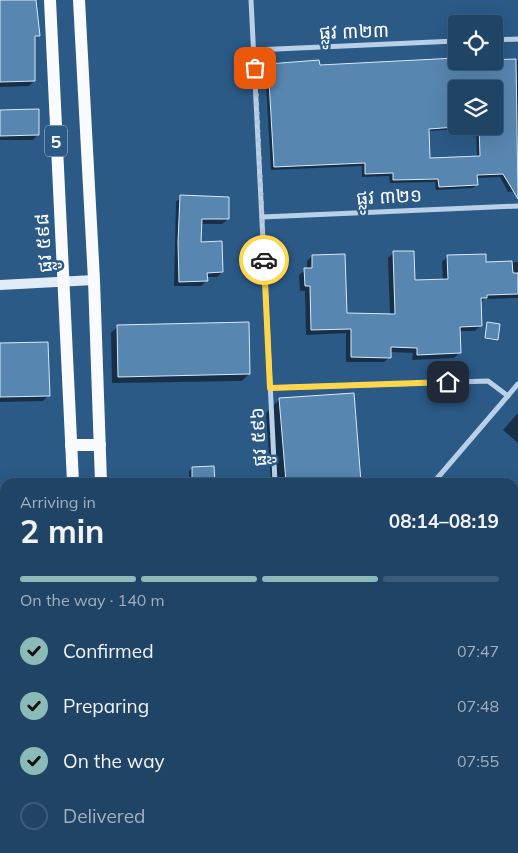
<!DOCTYPE html>
<html lang="en">
<head>
<meta charset="utf-8">
<style>
	body { margin:0; font-family:Mulish,"Noto Sans Khmer",sans-serif; background:#284b6b; color:#f1f3f6; height:100vh; display:flex; flex-direction:column; font-size:19px; white-space:nowrap }
	* { box-sizing:border-box; margin:0 }
	p { font-size:16px; color:#a2b0bf }
	.icon { flex:none; width:28px; height:28px; fill:none; stroke:currentColor; stroke-width:2; stroke-linecap:round; stroke-linejoin:round }
	.map { position:relative; flex:1; overflow:hidden }
	.panel { position:absolute; left:0px; top:478px; width:519px; height:376px; display:flex; flex-direction:column; background:#204465; border-radius:15px 15px 0 0; box-shadow:0 5px 20px #0002,0 0 0 1px #3d5c79 }
	.panel>* { flex:none }
	.controls { position:absolute; left:448px; top:15px; display:grid; gap:10px }
	.controls a { display:grid; place-items:center; width:55px; height:55px; border-radius:5px; background:#204465; box-shadow:0 5px 20px #0002,0 0 0 1px #3d5c79; font-size:25px }
	.pin { position:absolute; display:grid; place-items:center; width:42px; height:42px; color:#fff; margin:-21px; border-radius:10px; box-shadow:0 2px 8px #0006 }
	.courier { position:absolute; display:grid; place-items:center; width:50px; height:50px; margin:-25px; border:4px solid #ffd54a; border-radius:50%; background:#fff; color:#222; box-shadow:0 1px 6px #0007 }
	.summary em { font-style:normal; font-weight:700 }
	.summary div { display:flex; flex-direction:column-reverse }
	.summary { display:flex; align-items:center; justify-content:space-between; height:85px; padding:0 20px }
	h1 { font-size:32px; font-weight:700; line-height:38px }
	.bar { display:grid; grid-template-columns:repeat(4,1fr); gap:8px 5px; align-content:center; height:60px; padding:0 20px }
	.bar i { height:6px; border-radius:4px; background:#3d5c79 }
	.bar .selected { background:#8bbbb9 }
	.bar p { grid-column:span 4 }
	ol { padding:0 20px; list-style:none }
	li { display:flex; align-items:center; gap:15px; height:55px }
	li p { margin-inline-start:auto }
	li .icon { padding:5px; border-radius:50%; background:#8bbbb9; color:#111; stroke-width:4 }
	li:last-child { color:#a2b0bf }
	li i { width:28px; height:28px; border:2px solid #3d5c79; border-radius:50% }
	.map>svg:first-child { display:block }
</style>
</head>
<body>
<div class="map">
<svg width="518" height="853" viewBox="0 0 518 853">
	<rect width="100%" height="100%" fill="#2b5a87"/>
	<g fill="#0007" fill-rule="evenodd">
		<polygon points="0,0 36,0 38,35 34,40 34,81 29,86 0,87"/>
		<path d="M456,59v2l11,2 51,-3v131l-10,1 -8,-15 -24,1v7l-3,3 -37,2 -1,-8 -45,1 -1,-7 -27,1v-11l-91,4 -6,-102 3,-3 50,1zM456,89h38v37h-38zM476,128l1,29 -48,2v-28z"/>
		<polygon points="0,111 38,134 33,140 0,140"/>
		<polygon points="181,197 228,219 222,224 201,224 200,243 222,272 217,277 206,277 206,281 201,286 174,286 176,202"/>
		<polygon points="394,252 414,281 443,280 442,262 448,256 485,263 518,262 518,298 484,299 481,303 481,325 475,331 459,331 459,353 454,358 412,360 413,353 390,352 390,357 384,362 346,362 346,333 306,335 305,291 300,291 299,275 307,269 307,261 312,256 346,314 390,315 388,258"/>
		<polygon points="488,324 497,339 495,340 485,339"/>
		<polygon points="118,326 249,374 242,381 112,383 111,333"/>
		<polygon points="0,345 49,395 43,401 0,402"/>
		<polygon points="353,394 360,482 271,482 266,413 280,399"/>
		<polygon points="518,413 518,443 503,430"/>
		<polygon points="213,467 214,482 189,482 189,471 192,468"/>
		<polygon points="517,484 518,485 518,635 514,632 514,488"/>
		<polygon points="5,799 5,835 0,836 0,800"/>
		<polygon points="281,849 342,849 338,853 277,853"/>
		<polygon points="361,849 382,849 378,853 366,853"/>
	</g>
	<g fill="#5786b0" stroke="#dbe9f6" fill-rule="evenodd">
		<polygon points="0,0 36,0 40,36 35,36 35,81 0,82"/>
		<path d="M456,58v3l60,-2 2,140 -15,-25 -26,1 1,10 -39,2 -1,-8 -45,1v-7l-28,1v-11l-91,4 -6,-103 51,-4 1,5zM456,89h38v37h-15l1,30 -50,2 -1,-29 27,-2z"/>
		<polygon points="39,109 39,135 0,136 0,110"/>
		<polygon points="180,195 229,197 229,219 202,219 201,242 222,241 223,272 207,273 208,281 179,282 178,242"/>
		<polygon points="393,251 414,251 415,280 448,279 447,255 486,254 486,262 512,261 513,273 518,273 518,294 487,295 487,298 481,298 482,326 460,327 461,353 417,355 417,348 391,347 391,358 351,357 351,329 311,330 310,286 305,286 304,268 312,268 312,255 345,254 347,313 395,314"/>
		<polygon points="249,322 250,374 118,377 117,325"/>
		<polygon points="487,322 500,324 498,340 485,338"/>
		<polygon points="48,342 50,396 0,397 0,343"/>
		<polygon points="354,393 361,482 286,482 279,398"/>
		<polygon points="214,466 215,482 192,482 192,467"/>
	</g>
	<g fill="none" stroke-linecap="round" stroke-linejoin="round">
		<g stroke="#b8d1e8" stroke-width="5">
			<polyline points="251,0 275,482"/>
			<polyline points="494,40 518,39"/>
			<polyline points="254,50 456,41"/>
			<polyline points="262,217 518,206"/>
			<polyline points="270,388 488,381 508,396"/>
			<polyline points="434,482 518,384"/>
		</g>
		<g stroke="#e1ecf7" stroke-width="10">
			<polyline points="0,285 94,280"/>
			<polyline points="514,744 518,739"/>
			<polyline points="422,853 425,849"/>
		</g>
		<g stroke="#f9fbfe" stroke-width="12">
			<polyline points="50,0 73,482"/>
			<polyline points="79,0 94,280 101,482"/>
			<polyline points="71,445 100,445"/>
			<polyline points="88,849 88,853"/>
			<polyline points="113,849 114,853"/>
		</g>
	</g>
	<g fill="none" stroke-linecap="round" stroke-linejoin="round">
		<polyline stroke="#b5c5d5" stroke-width="5" stroke-dasharray="0 9" points="255,68 264,260"/>
		<polyline stroke="#ffd54a" stroke-width="6" points="264,260 270,388 448,382"/>
	</g>
	<g text-anchor="middle" dominant-baseline="central" stroke-width="5" stroke-linejoin="round" paint-order="stroke">
		<rect fill="#2b5a87" stroke="#bfcedb" stroke-width="1" x="45" y="125.5" width="22" height="31" rx="4"/>
		<g font-size="18" font-weight="bold" fill="#fff">
			<text x="56" y="141">5</text>
		</g>
		<g font-size="19" fill="#fff" stroke="#2b5a87">
			<text transform="translate(354 31) rotate(-2)">ផ្លូវ ៣២៣</text>
			<text transform="translate(389 196) rotate(-3)">ផ្លូវ ៣២១</text>
			<text transform="translate(43 243) rotate(-94)">ផ្លូវ ៥៩៨</text>
			<text transform="translate(258 437) rotate(-93)">ផ្លូវ ៥៩៦</text>
		</g>
	</g>
</svg>
<div class="controls">
<a><svg class="icon" aria-label="locate" viewBox="0 0 24 24"><circle cx="12" cy="12" r="6"/><path d="M12 2v4M12 18v4M2 12h4M18 12h4"/></svg></a>
<a><svg class="icon" aria-label="layers" viewBox="0 0 24 24"><path d="M12 4l9 5-9 5-9-5zM3 14l9 5 9-5"/></svg></a>
</div>
<div class="pin" style="left:255px;top:68px;background:#ea580c"><svg class="icon" aria-label="bag" viewBox="0 0 24 24"><path d="M5 8h14l-1 12H6zM9 8a3 3 0 0 1 6 0"/></svg></div>
<div class="pin" style="left:448px;top:382px;background:#1f2937"><svg class="icon" aria-label="home" viewBox="0 0 24 24"><path d="M3 11l9-7 9 7M6 9v11h12V9"/></svg></div>
<div class="courier" style="left:264px;top:260px"><svg class="icon" aria-label="car" viewBox="0 0 24 24"><path d="M5 17H2v-5l4-1 3-4h7l3 4 3 1v5h-3M9 17h6M6 11h13"/><circle cx="7" cy="17" r="2"/><circle cx="17" cy="17" r="2"/></svg></div>
<section class="panel">
<div class="summary"><div><h1>2 min</h1><p>Arriving in</p></div><em>08:14–08:19</em></div>
<div class="bar"><i class="selected"></i><i class="selected"></i><i class="selected"></i><i></i><p>On the way · 140 m</p></div>
<ol>
<li><svg class="icon" aria-label="check" viewBox="0 0 24 24"><path d="M5 12l5 5 9-10"/></svg>Confirmed<p>07:47</p></li>
<li><svg class="icon" aria-label="check" viewBox="0 0 24 24"><path d="M5 12l5 5 9-10"/></svg>Preparing<p>07:48</p></li>
<li><svg class="icon" aria-label="check" viewBox="0 0 24 24"><path d="M5 12l5 5 9-10"/></svg>On the way<p>07:55</p></li>
<li><i></i>Delivered</li>
</ol>
</section>
</div>
</body>
</html>
